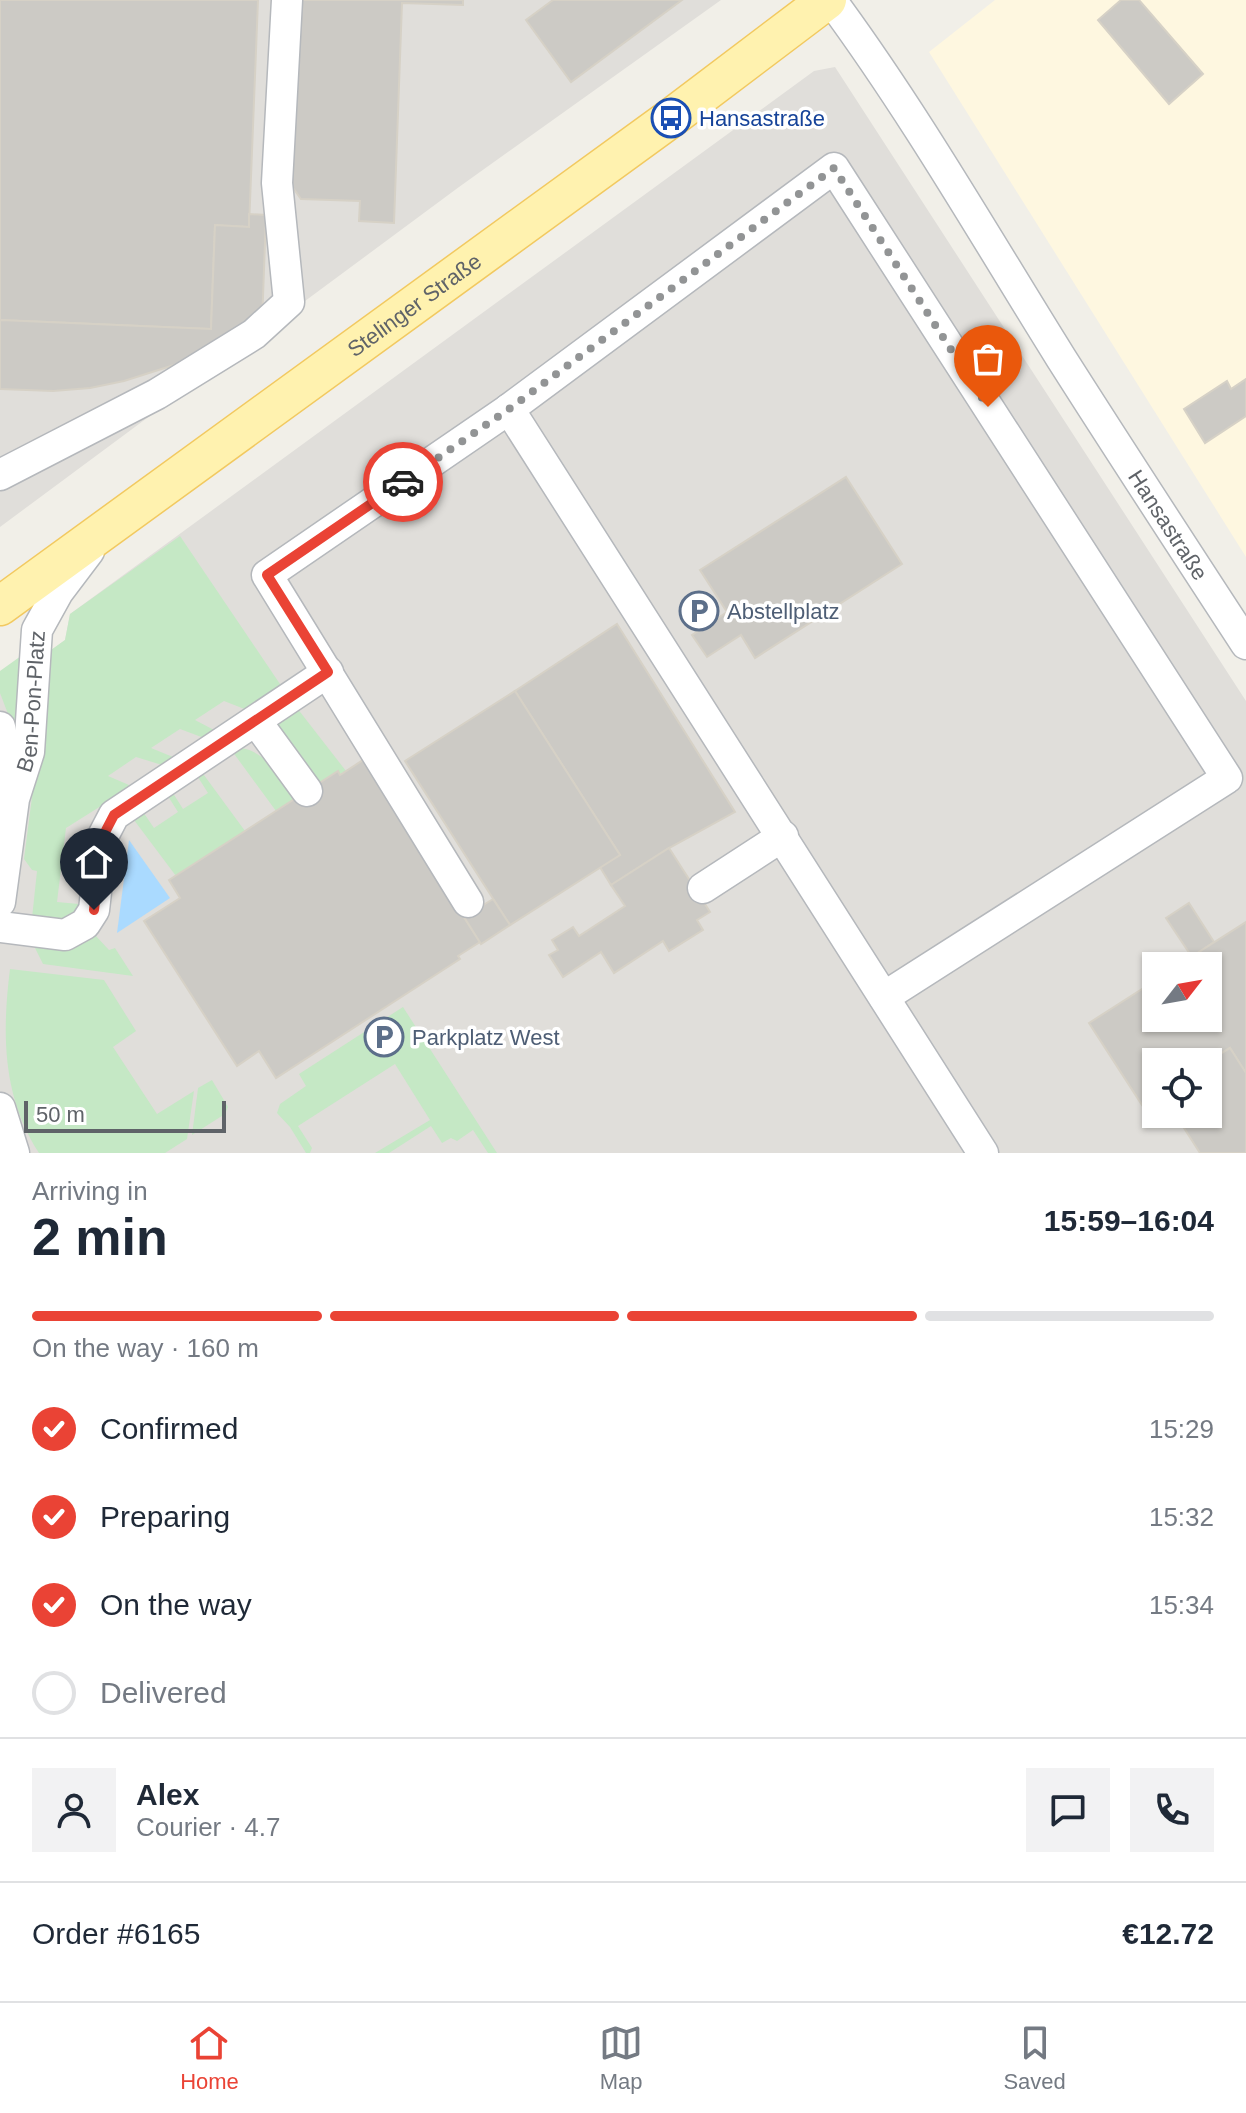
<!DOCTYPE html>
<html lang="en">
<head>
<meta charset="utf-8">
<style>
	body { margin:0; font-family:Arial,sans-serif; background:#f2f2f3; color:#1f2937; height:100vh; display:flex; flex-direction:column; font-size:30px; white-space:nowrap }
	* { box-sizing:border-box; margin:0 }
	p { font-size:26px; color:#747a83 }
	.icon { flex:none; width:44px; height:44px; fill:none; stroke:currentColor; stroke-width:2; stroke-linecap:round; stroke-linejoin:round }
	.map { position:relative; height:1153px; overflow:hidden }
	.panel { display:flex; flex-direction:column; background:#fff; flex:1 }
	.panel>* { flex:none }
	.needle { width:52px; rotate:59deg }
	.controls { position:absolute; left:1142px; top:952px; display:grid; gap:16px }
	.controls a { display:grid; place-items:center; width:80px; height:80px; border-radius:0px; background:#fff; box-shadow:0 2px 6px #0004; font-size:40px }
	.scale { position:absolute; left:24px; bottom:20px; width:202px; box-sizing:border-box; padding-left:8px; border:4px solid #5f6368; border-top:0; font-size:22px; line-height:28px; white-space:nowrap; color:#5f6368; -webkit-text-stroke:6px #fff; paint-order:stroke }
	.pin { position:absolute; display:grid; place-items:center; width:68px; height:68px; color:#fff; margin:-82px -34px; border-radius:50% 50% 50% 0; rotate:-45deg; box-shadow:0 0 8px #0007 }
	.pin .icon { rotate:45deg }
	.courier { position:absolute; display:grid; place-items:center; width:80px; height:80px; margin:-40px; border:6px solid #ea4335; border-radius:50%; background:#fff; color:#222; box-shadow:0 2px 10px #0007 }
	.head em { font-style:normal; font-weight:600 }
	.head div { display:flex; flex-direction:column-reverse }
	.head { display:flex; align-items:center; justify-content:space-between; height:136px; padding:0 32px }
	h1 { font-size:52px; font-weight:600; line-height:60px }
	.bar { display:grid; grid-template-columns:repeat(4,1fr); gap:12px 8px; align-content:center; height:96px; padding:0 32px }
	.bar i { height:10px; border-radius:6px; background:#e0e1e3 }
	.bar .selected { background:#ea4335 }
	.bar p { grid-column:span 4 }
	.line { display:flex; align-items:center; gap:20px; padding:0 32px; border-top:2px solid #e0e1e3 }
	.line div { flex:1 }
	.round { display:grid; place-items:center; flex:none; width:84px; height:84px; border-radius:0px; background:#f2f2f3 }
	ol { padding:0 32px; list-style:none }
	li { display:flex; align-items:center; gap:24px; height:88px }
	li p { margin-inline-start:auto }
	li .icon { padding:8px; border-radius:50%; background:#ea4335; color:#fff; stroke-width:4 }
	li:last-child { color:#747a83 }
	li i { width:44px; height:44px; border:4px solid #e0e1e3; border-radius:50% }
	.tabs { display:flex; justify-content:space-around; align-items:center; height:112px; border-top:2px solid #e0e1e3; background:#fff; font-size:22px; color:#747a83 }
	.tabs a { display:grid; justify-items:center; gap:4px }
	.tabs .selected { color:#ea4335 }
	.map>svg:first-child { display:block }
</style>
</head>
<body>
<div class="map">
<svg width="1246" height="1153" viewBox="0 0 1246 1153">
	<rect width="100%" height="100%" fill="#f1efe8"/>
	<polygon fill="#fef7e0" points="995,0 1246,0 1246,557 929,52"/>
	<g fill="#e0deda" fill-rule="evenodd">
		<polygon points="0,0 721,0 459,187 0,527"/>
		<path d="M835,67l411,634v452h-1246v-465l65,-48 5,-26 744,-543zM1156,966h52v52h-52zM1156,1062h52v52h-52z"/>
	</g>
	<g fill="#c5e8c5">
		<polygon points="180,536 282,687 247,710 224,701 195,720 216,731 204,738 180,729 151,748 173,757 162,765 136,757 108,776 129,785 128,789 66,828 57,902 79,904 77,913 64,923 32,918 37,871 32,870 24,859 51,650 65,640 70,614"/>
		<polygon points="21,656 16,735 0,693 0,671"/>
		<polygon points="297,708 346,771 318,784 276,723"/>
		<path d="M242,748c26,5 39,31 54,50l-20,13 -44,-60z"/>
		<polygon points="201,771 245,831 176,876 131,816 141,809 154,828 178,812 166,793 171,790 183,809 208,793 196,774"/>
		<polygon points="94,934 109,950 115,948 133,976 43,964 34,946 70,948"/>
		<path d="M10,969l94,11 32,51 -23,16 44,67 37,-23 -7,48 -22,14h-126c-37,-57 -37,-120 -29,-184z"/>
		<polygon points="403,1007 497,1153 488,1153 473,1130 457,1141 451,1138 442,1143 431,1126 389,1153 375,1153 430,1120 395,1064 298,1126 312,1148 310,1153 306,1153 290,1127 277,1113 280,1104 306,1086 299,1074"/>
		<polygon points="212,1080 228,1107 225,1114 192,1135 198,1088"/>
	</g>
	<polygon fill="#aadaff" points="129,840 170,898 117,933"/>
	<g fill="#cccac5" stroke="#d6d1c6" stroke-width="2">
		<polygon points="0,0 258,0 249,227 215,225 211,329 0,320"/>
		<polygon points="298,0 463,0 463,5 402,3 394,223 359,221 360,201 301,199 291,185"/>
		<polygon points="553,0 682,0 571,82 526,20"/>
		<polygon points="1121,0 1139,0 1203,74 1169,104 1098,20"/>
		<polygon points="249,214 266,215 262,324 196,358 124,381 90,388 53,391 0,389 0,320 211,329 215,225 249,227"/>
		<polygon points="1246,379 1246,416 1205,443 1184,409 1227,381 1231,389"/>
		<polygon points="846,477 902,564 755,658 741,635 707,657 692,635 727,612 700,570"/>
		<polygon points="617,624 735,812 669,848 611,885 600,867 620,855 515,691"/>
		<polygon points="515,691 620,855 510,925 405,761"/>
		<polygon points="363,760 480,942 458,956 460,959 276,1078 259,1051 237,1066 144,921 180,898 169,880 338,771 340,775"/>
		<polygon points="669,848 710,912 697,920 703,930 669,951 663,941 614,973 601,952 563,977 549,955 558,950 552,940 573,927 579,936 625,906 611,885"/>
		<polygon points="493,899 510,925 481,944 464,917"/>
		<polygon points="1189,903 1214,942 1192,957 1166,918"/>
		<polygon points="1246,922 1246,1073 1230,1048 1208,1062 1156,1062 1156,1096 1142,1105 1089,1023 1156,980 1156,1018 1208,1018 1208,966 1177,966"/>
		<polygon points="1230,1048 1246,1073 1246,1153 1200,1153 1175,1114 1208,1114 1208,1062"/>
	</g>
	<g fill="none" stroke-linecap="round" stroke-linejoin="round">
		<g stroke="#b5b8bc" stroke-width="33">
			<g id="minor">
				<path id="s1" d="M831,0c84,114 155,238 230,358 61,96 123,191 185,286"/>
				<polyline points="509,409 983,1153"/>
				<polyline points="0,475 157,394 254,334 289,302 277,183 287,0"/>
				<polyline points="256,721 307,791"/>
				<polyline points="0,727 13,793"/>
				<polyline points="703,888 783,836"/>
				<path id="s2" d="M0,902l14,-103 15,-47 8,-122 21,-38 31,-41"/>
				<polyline points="468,902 267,575 509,409 834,168 1227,778 884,997"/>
				<polyline points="0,927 65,935 85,924 94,910 102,838 114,815 328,672"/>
				<polyline points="0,1108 14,1153"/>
			</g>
		</g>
		<g stroke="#f2c960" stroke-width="41">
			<g id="major">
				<path id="s3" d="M0,606l671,-488 156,-118"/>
			</g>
		</g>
		<use href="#minor" stroke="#fff" stroke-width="30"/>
		<use href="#major" stroke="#fff2af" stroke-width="38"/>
	</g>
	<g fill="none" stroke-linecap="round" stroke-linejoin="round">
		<polyline stroke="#929495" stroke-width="8" stroke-dasharray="0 14.4" points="403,482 509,409 834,168 988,407"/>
		<polyline stroke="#ea4335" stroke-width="10" points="94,910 102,838 114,815 328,672 267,575 403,482"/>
	</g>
	<defs>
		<g id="bus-ring" transform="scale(2)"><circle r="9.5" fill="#fff" stroke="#1a4fb4" stroke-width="1.5"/><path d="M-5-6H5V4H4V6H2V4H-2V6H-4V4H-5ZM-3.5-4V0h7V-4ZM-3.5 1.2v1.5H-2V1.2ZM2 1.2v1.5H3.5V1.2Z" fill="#1a4fb4"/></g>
		<g id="parking-ring" transform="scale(2)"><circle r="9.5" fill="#fff" stroke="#5c6f8a" stroke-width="1.5"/><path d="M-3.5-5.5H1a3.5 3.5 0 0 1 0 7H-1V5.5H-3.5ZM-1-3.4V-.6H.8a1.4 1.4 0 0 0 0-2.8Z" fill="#5c6f8a"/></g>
	</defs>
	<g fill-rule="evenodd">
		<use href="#bus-ring" x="671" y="118"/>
		<use href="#parking-ring" x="699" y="611"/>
		<use href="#parking-ring" x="384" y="1037"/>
	</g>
	<g text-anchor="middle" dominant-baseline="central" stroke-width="7" stroke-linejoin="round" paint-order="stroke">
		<g font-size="22" fill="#164399" stroke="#fff" text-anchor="start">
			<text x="699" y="118">Hansastraße</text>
		</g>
		<g font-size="22" fill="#5f6368" stroke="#fff">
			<text stroke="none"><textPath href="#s3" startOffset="512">Stelinger Straße</textPath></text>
			<text stroke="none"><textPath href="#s1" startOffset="624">Hansastraße</textPath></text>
			<text stroke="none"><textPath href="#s2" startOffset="204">Ben-Pon-Platz</textPath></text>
		</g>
		<g font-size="22" fill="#4e5e75" stroke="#fff" text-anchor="start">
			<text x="727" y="611">Abstellplatz</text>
			<text x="412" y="1037">Parkplatz West</text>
		</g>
	</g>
</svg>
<div class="controls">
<a><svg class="needle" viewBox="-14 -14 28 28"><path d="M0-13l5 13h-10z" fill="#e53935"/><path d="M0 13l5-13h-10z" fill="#747a83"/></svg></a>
<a><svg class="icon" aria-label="locate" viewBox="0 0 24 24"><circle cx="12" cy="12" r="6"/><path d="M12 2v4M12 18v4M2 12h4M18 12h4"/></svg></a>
</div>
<div class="scale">50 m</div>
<div class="pin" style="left:988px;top:407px;background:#ea580c"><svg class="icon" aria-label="bag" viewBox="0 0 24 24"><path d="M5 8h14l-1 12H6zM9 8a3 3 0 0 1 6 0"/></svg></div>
<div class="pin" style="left:94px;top:910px;background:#1f2937"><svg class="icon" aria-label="home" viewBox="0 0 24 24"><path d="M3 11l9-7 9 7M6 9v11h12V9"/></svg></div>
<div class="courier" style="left:403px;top:482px"><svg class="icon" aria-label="car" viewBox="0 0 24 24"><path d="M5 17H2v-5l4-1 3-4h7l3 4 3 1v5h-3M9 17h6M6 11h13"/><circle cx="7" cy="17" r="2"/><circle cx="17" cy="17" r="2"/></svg></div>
</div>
<section class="panel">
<div class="head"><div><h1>2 min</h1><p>Arriving in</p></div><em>15:59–16:04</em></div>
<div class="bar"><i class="selected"></i><i class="selected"></i><i class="selected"></i><i></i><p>On the way · 160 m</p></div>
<ol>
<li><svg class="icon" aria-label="check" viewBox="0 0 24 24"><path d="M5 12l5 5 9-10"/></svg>Confirmed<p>15:29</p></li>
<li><svg class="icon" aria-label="check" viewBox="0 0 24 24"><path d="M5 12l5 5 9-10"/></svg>Preparing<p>15:32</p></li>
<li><svg class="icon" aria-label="check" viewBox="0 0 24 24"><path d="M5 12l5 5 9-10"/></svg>On the way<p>15:34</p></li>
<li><i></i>Delivered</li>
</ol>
<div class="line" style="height:144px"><a class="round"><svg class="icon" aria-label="person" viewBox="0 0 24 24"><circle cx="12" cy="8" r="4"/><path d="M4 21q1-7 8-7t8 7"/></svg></a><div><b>Alex</b><p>Courier · 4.7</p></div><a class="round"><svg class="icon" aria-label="chat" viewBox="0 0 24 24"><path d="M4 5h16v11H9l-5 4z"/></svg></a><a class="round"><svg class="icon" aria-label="phone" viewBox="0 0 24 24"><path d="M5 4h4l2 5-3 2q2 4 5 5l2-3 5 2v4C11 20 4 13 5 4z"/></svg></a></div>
<div class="line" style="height:104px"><div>Order #6165</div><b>€12.72</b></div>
</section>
<nav class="tabs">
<a class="selected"><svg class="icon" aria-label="home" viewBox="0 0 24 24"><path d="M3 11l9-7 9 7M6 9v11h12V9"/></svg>Home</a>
<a><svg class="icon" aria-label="map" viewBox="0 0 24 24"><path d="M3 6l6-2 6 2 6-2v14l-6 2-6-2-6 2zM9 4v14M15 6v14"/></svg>Map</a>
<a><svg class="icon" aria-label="saved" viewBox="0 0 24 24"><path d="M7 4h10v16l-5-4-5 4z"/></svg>Saved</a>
</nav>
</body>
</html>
